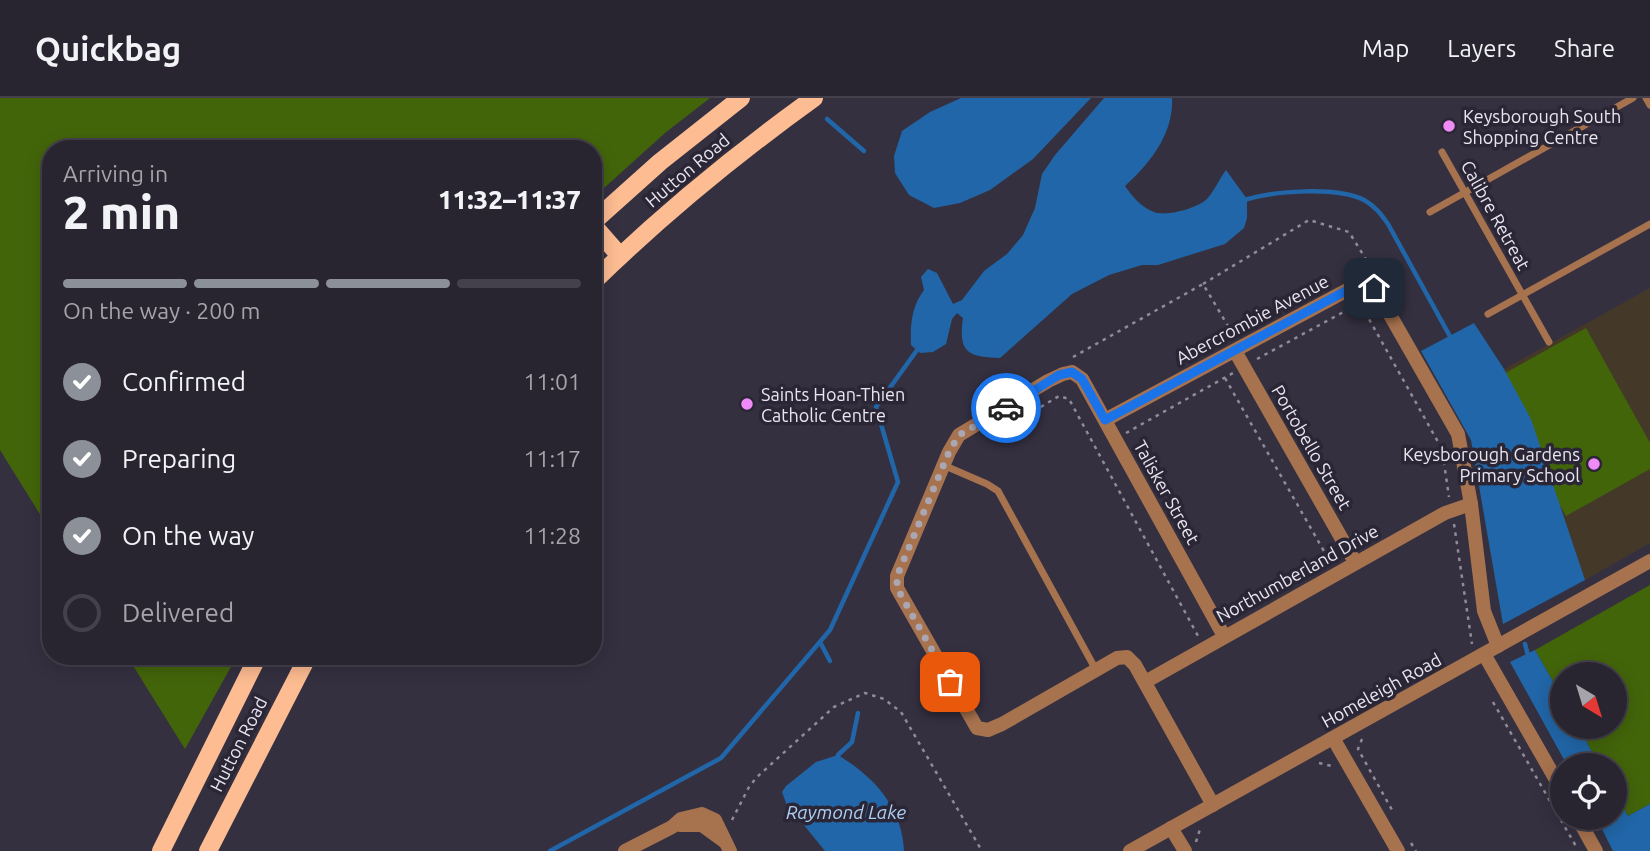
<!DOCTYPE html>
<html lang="en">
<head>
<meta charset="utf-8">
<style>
	body { margin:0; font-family:Ubuntu,sans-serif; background:#302c38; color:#f1f3f6; height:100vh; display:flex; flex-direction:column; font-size:26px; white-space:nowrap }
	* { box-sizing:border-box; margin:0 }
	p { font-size:23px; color:#a5a4ab }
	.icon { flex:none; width:38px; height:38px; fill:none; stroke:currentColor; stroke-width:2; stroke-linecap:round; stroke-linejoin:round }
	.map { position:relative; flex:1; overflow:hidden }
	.sheet { position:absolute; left:42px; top:42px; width:560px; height:525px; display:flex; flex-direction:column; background:#282430; border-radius:28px; box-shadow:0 4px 18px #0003,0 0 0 2px #44414c }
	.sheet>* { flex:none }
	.needle { width:46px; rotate:142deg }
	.fabs { position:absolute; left:1550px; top:564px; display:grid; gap:14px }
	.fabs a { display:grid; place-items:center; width:77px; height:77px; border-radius:50%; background:#282430; box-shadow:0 4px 18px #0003,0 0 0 2px #44414c; font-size:35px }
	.pin { position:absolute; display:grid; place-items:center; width:60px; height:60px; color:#fff; margin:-30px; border-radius:14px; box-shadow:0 4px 10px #0006 }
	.courier { position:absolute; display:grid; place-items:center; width:70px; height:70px; margin:-35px; border:5px solid #1a73e8; border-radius:50%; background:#fff; color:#222; box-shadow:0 2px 9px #0007 }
	.summary em { font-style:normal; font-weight:800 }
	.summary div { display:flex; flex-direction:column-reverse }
	.summary { display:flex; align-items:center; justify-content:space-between; height:119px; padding:0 21px }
	h1 { font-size:46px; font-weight:800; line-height:52px }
	.bar { display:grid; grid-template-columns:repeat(4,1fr); gap:10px 7px; align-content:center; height:84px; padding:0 21px }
	.bar i { height:9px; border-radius:5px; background:#44414c }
	.bar .active { background:#8c9099 }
	.bar p { grid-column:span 4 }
	ol { padding:0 21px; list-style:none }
	li { display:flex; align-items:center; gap:21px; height:77px }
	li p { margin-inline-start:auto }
	li .icon { padding:7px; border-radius:50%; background:#8c9099; color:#fff; stroke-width:4 }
	li:last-child { color:#a5a4ab }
	li i { width:38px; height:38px; border:4px solid #44414c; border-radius:50% }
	header { display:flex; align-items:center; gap:42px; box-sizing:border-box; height:98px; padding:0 35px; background:#282430; border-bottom:2px solid #44414c }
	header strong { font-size:33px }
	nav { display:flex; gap:38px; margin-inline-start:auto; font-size:24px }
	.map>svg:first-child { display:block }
</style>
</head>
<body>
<header>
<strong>Quickbag</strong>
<nav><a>Map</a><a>Layers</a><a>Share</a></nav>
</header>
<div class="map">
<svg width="1650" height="753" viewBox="0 0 1650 753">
	<rect width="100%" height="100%" fill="#353040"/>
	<polygon fill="#443929" points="1650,190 1650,445 1585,482 1546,411 1531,321 1504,271"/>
	<g fill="#43650a">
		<polygon points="0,0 710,0 665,35 593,100 593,51 51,51 51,434 0,352"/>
		<polygon points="1586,230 1650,345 1650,371 1566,418 1491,283"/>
		<polygon points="1650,487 1650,706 1628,718 1615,695 1615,667 1599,667 1578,628 1615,628 1615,576 1563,576 1563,601 1535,552"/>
		<polygon points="127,558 237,558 185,651"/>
	</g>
	<g fill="#2166a8">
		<polygon points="961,0 1091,0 1033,61 1008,79 990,92 960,105 934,110 909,97 895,75 894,58 902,33 930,14"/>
		<path d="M1104,0h68c2,35 -22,66 -47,88 6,9 17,22 29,26 12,5 44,-4 53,-13 6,-6 13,-21 19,-29l21,29v19l-3,10 -19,16 -67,21h-16l-33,10 -37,19 -72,64c-32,-1 -42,-5 -37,-40l-6,-5 -5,6 -6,25 -13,8 -13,1 -9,-8c-1,-21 1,-39 13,-55l-3,-13 7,-8 9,4 16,31 9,-4 22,-29 23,-17 16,-19 12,-27 7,-34 13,-19z"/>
		<polygon points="1474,225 1504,271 1531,321 1585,482 1503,526 1471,342 1421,253"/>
		<polygon points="1535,552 1563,601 1563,628 1578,628 1599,667 1567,667 1510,564"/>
		<path d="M838,657c36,22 64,52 66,96h-79l-39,-48 -4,-11 4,-6 30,-24z"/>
		<polygon points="1615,695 1628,718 1650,706 1650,753 1613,753 1596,719 1615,719"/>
	</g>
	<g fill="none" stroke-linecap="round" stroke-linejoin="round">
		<g stroke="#2166a8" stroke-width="4.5">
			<polyline points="827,21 864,53"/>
			<path d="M1244,102c30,-9 92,-14 120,0 11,6 17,14 24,24l64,116"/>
			<polyline points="820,544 830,563"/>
			<polyline points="1525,546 1529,561"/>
			<polyline points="839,661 838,657 852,644 858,615"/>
			<polyline points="550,753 721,660 830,532 898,384 876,309 920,248"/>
		</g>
		<g stroke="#8f8b98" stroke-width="2.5" stroke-dasharray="3.5 5" stroke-linecap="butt">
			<polyline points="1354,173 1366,166"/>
			<polyline points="1203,186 1309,122 1349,134 1367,163 1364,173"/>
			<polyline points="1073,259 1203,186 1234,238"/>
			<polyline points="1257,261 1360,205 1442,351 1449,399"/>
			<polyline points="1225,280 1329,462"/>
			<polyline points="1019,322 1059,298 1069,301 1198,538"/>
			<polyline points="1126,335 1233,275"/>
			<polyline points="1454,426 1472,546"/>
			<polyline points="1227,517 1326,464"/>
			<polyline points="1493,604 1577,750"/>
			<polyline points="1362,641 1358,651 1392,712"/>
			<polyline points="1319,665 1332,668"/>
			<polyline points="732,722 749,689 757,679 834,609 865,595 884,601 901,614 982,753"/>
			<polyline points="1196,744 1200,731"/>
			<polyline points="1411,745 1416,753"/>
		</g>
		<g stroke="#a7724e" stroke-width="7">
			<polyline points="1646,0 1650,7"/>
			<polyline points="1442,54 1549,244"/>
			<polyline points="1430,114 1633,0"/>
			<polyline points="1488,216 1650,126"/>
			<polyline points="943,367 987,386 998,393 1096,572"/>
		</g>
		<g stroke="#a7724e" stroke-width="14">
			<polyline points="1235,253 1355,464"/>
			<path d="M1105,322l248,-133c11,-5 17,-4 24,5l81,142 13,70 13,107 14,35"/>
			<polyline points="1484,556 1563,694"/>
			<polyline points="1145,584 1445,415 1471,406"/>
			<polyline points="1333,640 1398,753"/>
			<polyline points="1213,707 1135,567 1127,559 1117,560 1002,626 988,632 977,630 897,490 897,478 949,354 959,337 1048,283 1063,276 1072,274 1082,281 1224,538"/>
			<polyline points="1577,719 1596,753"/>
			<polyline points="680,727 702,727 724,743"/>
			<polyline points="1171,730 1185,753"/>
			<polyline points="625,753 672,729 681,721 702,716 715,722 730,753"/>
			<polyline points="1130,753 1650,463"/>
		</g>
		<g stroke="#fdbc91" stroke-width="18">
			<polyline points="593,124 660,64 741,0"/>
			<polyline points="593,127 620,158"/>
			<path d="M593,184c69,-67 143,-128 221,-184"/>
			<polyline points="161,753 258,558"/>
			<polyline points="208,753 308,558"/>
		</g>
	</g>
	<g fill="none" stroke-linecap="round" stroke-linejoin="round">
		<polyline stroke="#aaa6b2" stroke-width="7" stroke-dasharray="0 12.6" points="950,584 897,490 897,478 949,354 959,337 1006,310"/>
		<polyline stroke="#1a73e8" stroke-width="9" points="1006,310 1059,277 1072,274 1082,281 1105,322 1353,189 1367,185 1374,190"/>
	</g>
	<g fill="#ef8bf7" stroke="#2b2635" stroke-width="2.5">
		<circle cx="1449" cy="28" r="7"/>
		<circle cx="747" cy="306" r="7"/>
		<circle cx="1594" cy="366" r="7"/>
	</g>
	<g text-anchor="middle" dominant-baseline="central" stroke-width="7" stroke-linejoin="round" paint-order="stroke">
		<g font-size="18" fill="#e9e6f0" stroke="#2b2635" text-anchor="start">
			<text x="1463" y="18">Keysborough South<tspan x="1463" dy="21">Shopping Centre</tspan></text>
			<text x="761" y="296">Saints Hoan-Thien<tspan x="761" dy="21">Catholic Centre</tspan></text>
			<text x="1580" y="356" text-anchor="end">Keysborough Gardens<tspan x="1580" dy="21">Primary School</tspan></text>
		</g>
		<g font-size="18" fill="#e9e6f0" stroke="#2b2635">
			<text transform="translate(687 72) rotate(-40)">Hutton Road</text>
			<text transform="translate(1496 117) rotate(61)">Calibre Retreat</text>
			<text transform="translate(1252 221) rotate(-28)">Abercrombie Avenue</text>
			<text transform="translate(1312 349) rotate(60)">Portobello Street</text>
			<text transform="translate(1167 394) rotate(61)">Talisker Street</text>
			<text transform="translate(1297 475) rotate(-29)">Northumberland Drive</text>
			<text transform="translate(1381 592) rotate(-29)">Homeleigh Road</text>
			<text transform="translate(238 646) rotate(-63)">Hutton Road</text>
		</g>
		<g font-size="19" font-style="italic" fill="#adcef2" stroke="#2b2635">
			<text x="846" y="714">Raymond Lake</text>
		</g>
	</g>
</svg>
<div class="fabs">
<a><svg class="needle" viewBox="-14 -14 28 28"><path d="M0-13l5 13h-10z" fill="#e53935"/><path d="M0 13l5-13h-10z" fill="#a5a4ab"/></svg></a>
<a><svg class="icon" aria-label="locate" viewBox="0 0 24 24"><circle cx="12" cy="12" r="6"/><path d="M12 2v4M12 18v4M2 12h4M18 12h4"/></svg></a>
</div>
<div class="pin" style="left:950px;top:584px;background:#ea580c"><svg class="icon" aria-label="bag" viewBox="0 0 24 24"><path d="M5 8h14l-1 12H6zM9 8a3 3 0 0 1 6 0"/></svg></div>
<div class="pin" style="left:1374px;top:190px;background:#1f2937"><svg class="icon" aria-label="home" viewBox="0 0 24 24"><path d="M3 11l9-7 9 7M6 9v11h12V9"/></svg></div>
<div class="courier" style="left:1006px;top:310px"><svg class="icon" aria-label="car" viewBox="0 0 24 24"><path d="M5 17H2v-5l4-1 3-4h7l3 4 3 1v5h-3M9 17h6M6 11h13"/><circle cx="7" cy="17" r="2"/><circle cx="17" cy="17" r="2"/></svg></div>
<section class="sheet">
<div class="summary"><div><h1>2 min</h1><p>Arriving in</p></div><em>11:32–11:37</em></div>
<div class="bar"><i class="active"></i><i class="active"></i><i class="active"></i><i></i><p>On the way · 200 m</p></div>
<ol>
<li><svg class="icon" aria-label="check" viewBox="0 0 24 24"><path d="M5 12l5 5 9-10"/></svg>Confirmed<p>11:01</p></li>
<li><svg class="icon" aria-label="check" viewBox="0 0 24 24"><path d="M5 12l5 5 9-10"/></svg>Preparing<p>11:17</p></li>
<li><svg class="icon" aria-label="check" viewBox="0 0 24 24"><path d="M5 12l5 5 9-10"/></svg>On the way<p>11:28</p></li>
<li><i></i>Delivered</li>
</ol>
</section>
</div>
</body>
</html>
